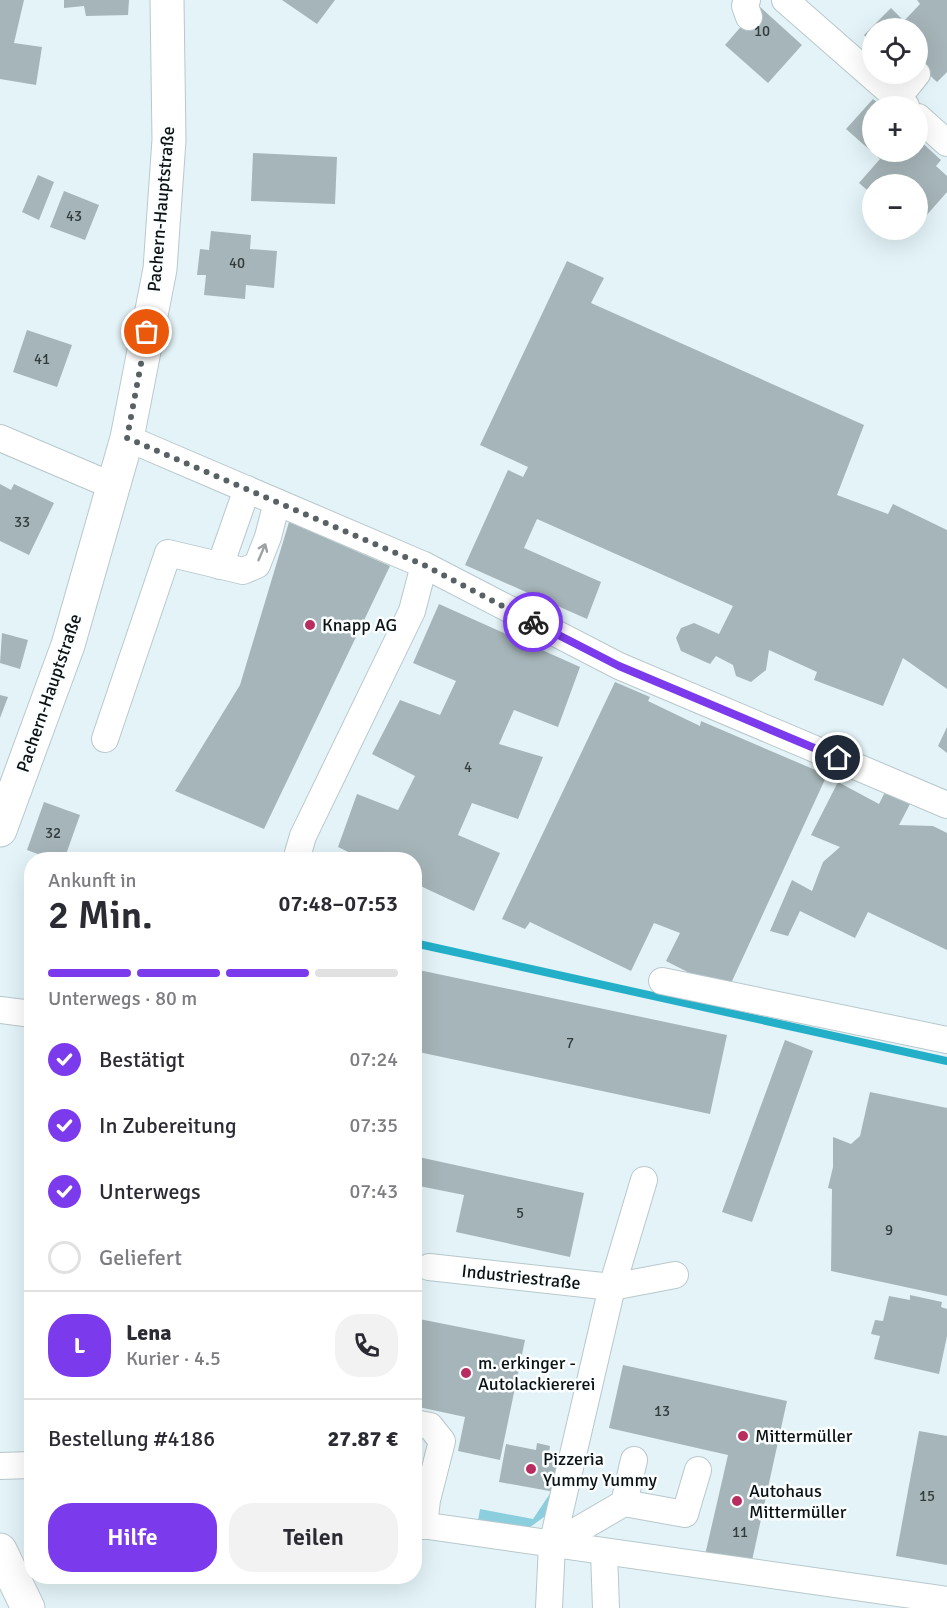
<!DOCTYPE html>
<html lang="de">
<head>
<meta charset="utf-8">
<style>
	body { margin:0; font-family:Signika,sans-serif; background:#f2f2f3; color:#2b2b33; height:100vh; display:flex; flex-direction:column; font-size:22px; white-space:nowrap }
	* { box-sizing:border-box; margin:0 }
	p { font-size:20px; color:#7c7c81 }
	.icon { flex:none; width:33px; height:33px; fill:none; stroke:currentColor; stroke-width:2; stroke-linecap:round; stroke-linejoin:round }
	.map { position:relative; flex:1; overflow:hidden }
	.sheet { position:absolute; left:24px; top:852px; width:398px; height:732px; display:flex; flex-direction:column; background:#fff; border-radius:24px; box-shadow:0 6px 24px #0002 }
	.sheet>* { flex:none }
	.fabs { position:absolute; left:862px; top:18px; display:grid; gap:12px }
	.fabs a { display:grid; place-items:center; width:66px; height:66px; border-radius:50%; background:#fff; box-shadow:0 6px 24px #0002; font-size:30px }
	.pin { position:absolute; display:grid; place-items:center; width:51px; height:51px; color:#fff; margin:-26px; border:3px solid #fff; border-radius:50%; box-shadow:0 2px 6px #0007 }
	.courier { position:absolute; display:grid; place-items:center; width:60px; height:60px; margin:-30px; border:4px solid #7c3aed; border-radius:50%; background:#fff; color:#222; box-shadow:0 2px 8px #0007 }
	.summary em { font-style:normal; font-weight:600 }
	.summary div { display:flex; flex-direction:column-reverse }
	.summary { display:flex; align-items:center; justify-content:space-between; height:102px; padding:0 24px }
	h1 { font-size:39px; font-weight:600; line-height:45px }
	.bar { display:grid; grid-template-columns:repeat(4,1fr); gap:9px 6px; align-content:center; height:72px; padding:0 24px }
	.bar i { height:8px; border-radius:4px; background:#e1e1e2 }
	.bar .selected { background:#7c3aed }
	.bar p { grid-column:span 4 }
	.line { display:flex; align-items:center; gap:15px; padding:0 24px; border-top:2px solid #e1e1e2 }
	.line div { flex:1 }
	.round { display:grid; place-items:center; flex:none; width:63px; height:63px; border-radius:24px; background:#f2f2f3 }
	ol { padding:0 24px; list-style:none }
	li { display:flex; align-items:center; gap:18px; height:66px }
	li p { margin-inline-start:auto }
	li .icon { padding:6px; border-radius:50%; background:#7c3aed; color:#fff; stroke-width:4 }
	li:last-child { color:#7c7c81 }
	li i { width:33px; height:33px; border:3px solid #e1e1e2; border-radius:50% }
	.cta { display:flex; gap:12px; margin-top:auto; padding:12px 24px }
	.cta a { flex:1; height:69px; border-radius:24px; background:#7c3aed; color:#fff; font-size:24px; font-weight:600; line-height:69px; text-align:center }
	.cta a+a { background:#f2f2f3; color:#2b2b33 }
	.map>svg:first-child { display:block }
</style>
</head>
<body>
<div class="map">
<svg width="947" height="1608" viewBox="0 0 947 1608">
	<rect width="100%" height="100%" fill="#e3f3f7"/>
	<polygon fill="#8bcfde" points="551,1492 560,1493 555,1509 526,1530 478,1521 480,1509 533,1519"/>
	<g fill="none" stroke-linecap="round" stroke-linejoin="round">
		<polyline stroke="#23afc8" stroke-width="8" points="414,943 947,1061"/>
	</g>
	<g fill="#a6b5b9">
		<polygon points="0,0 24,0 14,43 42,47 36,85 0,79"/>
		<polygon points="64,0 129,0 128,15 86,16 84,6 64,8"/>
		<polygon points="282,0 335,0 317,24"/>
		<polygon points="917,0 947,0 947,72 937,82 918,64 918,28 873,28 873,44 864,35 891,8 904,21 920,4"/>
		<polygon points="759,6 802,45 768,83 725,45"/>
		<polygon points="873,99 882,106 873,106 873,152 918,152 918,139 941,160 936,166 947,176 947,192 918,225 918,184 873,184 873,195 859,183 880,159 846,129"/>
		<polygon points="253,153 337,157 335,204 251,201"/>
		<polygon points="38,175 54,182 39,220 22,212"/>
		<polygon points="64,191 99,205 85,240 50,227"/>
		<polygon points="211,231 251,235 250,249 277,251 274,288 246,285 245,299 204,295 206,275 197,275 200,249 209,250"/>
		<polygon points="567,261 604,278 591,303 864,425 837,495 888,514 893,504 947,530 947,689 903,658 883,706 814,680 817,672 769,650 766,670 751,682 736,676 733,665 716,656 710,664 681,651 676,638 681,628 694,623 719,634 733,606 537,519 524,548 601,582 587,619 465,565 508,470 523,477 528,467 480,445"/>
		<polygon points="27,330 72,345 57,387 13,372"/>
		<polygon points="0,484 11,490 14,484 54,503 29,555 0,541"/>
		<polygon points="289,522 390,566 264,829 175,791 240,685"/>
		<polygon points="439,604 580,667 558,727 514,710 499,744 543,757 518,819 472,803 458,835 500,853 474,911 414,883 414,860 365,860 338,847 357,794 398,810 415,776 372,754 400,700 440,715 456,681 413,663"/>
		<polygon points="2,633 28,640 20,669 0,663"/>
		<polygon points="615,682 650,697 648,701 700,726 701,721 827,775 727,992 666,961 680,933 654,923 631,971 530,922 525,929 502,919"/>
		<polygon points="0,695 8,697 0,718"/>
		<polygon points="947,727 947,753 938,746"/>
		<polygon points="838,782 879,804 885,792 910,804 899,825 933,826 947,833 947,950 868,912 855,938 800,911 788,936 770,931 792,880 812,891 823,862 840,847 811,835"/>
		<polygon points="44,802 80,815 64,860 54,860 27,850"/>
		<polygon points="414,969 727,1035 710,1114 414,1051"/>
		<polygon points="785,1040 813,1051 752,1222 722,1212"/>
		<polygon points="870,1092 947,1108 947,1296 831,1271 832,1189 828,1188 833,1167 833,1137 851,1144 860,1136"/>
		<polygon points="414,1156 584,1193 570,1257 456,1232 464,1195 419,1186 414,1207"/>
		<polygon points="910,1295 942,1302 941,1307 947,1309 947,1336 939,1374 874,1359 880,1336 871,1334 875,1320 883,1321 889,1296 910,1300"/>
		<polygon points="30,1316 32,1316 32,1346 26,1345"/>
		<polygon points="414,1318 525,1340 500,1460 458,1451 465,1417 414,1406"/>
		<polygon points="623,1365 787,1401 751,1565 705,1555 728,1455 609,1428"/>
		<polygon points="919,1431 947,1436 947,1565 896,1556"/>
		<polygon points="537,1443 550,1446 549,1453 562,1456 555,1492 499,1482 506,1444 536,1450"/>
	</g>
	<g fill="none" stroke-linecap="round" stroke-linejoin="round">
		<g stroke="#b8c8cc" stroke-width="28">
			<g id="minor">
				<polyline points="747,0 745,6 749,17"/>
				<polyline points="785,0 906,106"/>
				<polyline points="897,99 917,74"/>
				<polyline points="918,117 947,143"/>
				<polyline points="0,438 113,486"/>
				<polyline points="127,438 424,565 619,666 947,805"/>
				<polyline points="220,566 247,489"/>
				<polyline points="105,739 168,553 243,571 257,565 268,537 277,502"/>
				<polyline points="296,860 303,836 412,611 424,565"/>
				<polyline points="662,981 947,1040"/>
				<polyline points="0,1010 32,1014"/>
				<polyline points="429,1267 612,1287 675,1275"/>
				<polyline points="414,1423 430,1426 442,1441 427,1500 424,1526"/>
				<polyline points="0,1466 32,1465"/>
				<polyline points="624,1503 634,1460"/>
				<polyline points="414,1524 947,1600"/>
				<polyline points="552,1545 624,1503 685,1514 698,1470"/>
				<polyline points="604,1552 606,1608"/>
				<polyline points="549,1608 552,1545 612,1287 644,1180"/>
			</g>
		</g>
		<g stroke="#b8c8cc" stroke-width="35">
			<g id="major">
				<polyline points="0,830 68,645 127,438 160,269 169,140 167,0"/>
				<polyline points="0,1550 28,1608"/>
			</g>
		</g>
		<use href="#minor" stroke="#fff" stroke-width="26"/>
		<use href="#major" stroke="#fff" stroke-width="33"/>
	</g>
	<defs><path id="oneway-shaft" d="M-6 0H5M1.5-3L5.5 0L1.5 3" fill="none" stroke-width="1.6" stroke-linecap="round" stroke-linejoin="round" transform="scale(1.5)"/></defs>
	<use stroke="#9ea1a1" href="#oneway-shaft" transform="translate(262 552) rotate(-67)"/>
	<g fill="none" stroke-linecap="round" stroke-linejoin="round">
		<polyline stroke="#586163" stroke-width="6" stroke-dasharray="0 10.8" points="147,332 127,438 424,565 533,622"/>
		<polyline stroke="#7c3aed" stroke-width="8" points="533,622 619,666 838,758"/>
	</g>
	<g fill="#b92c60" stroke="#fbfeff" stroke-width="2">
		<circle cx="310" cy="625" r="6"/>
		<circle cx="466" cy="1373" r="6"/>
		<circle cx="743" cy="1436" r="6"/>
		<circle cx="531" cy="1469" r="6"/>
		<circle cx="737" cy="1501" r="6"/>
	</g>
	<g text-anchor="middle" dominant-baseline="central" stroke-width="5" stroke-linejoin="round" paint-order="stroke">
		<g font-size="15" fill="#333c3d">
			<text x="762" y="31">10</text>
			<text x="74" y="216">43</text>
			<text x="237" y="263">40</text>
			<text x="42" y="359">41</text>
			<text x="22" y="522">33</text>
			<text x="468" y="767">4</text>
			<text x="53" y="833">32</text>
			<text x="570" y="1043">7</text>
			<text x="520" y="1213">5</text>
			<text x="889" y="1230">9</text>
			<text x="662" y="1411">13</text>
			<text x="927" y="1496">15</text>
			<text x="740" y="1532">11</text>
		</g>
		<g font-size="18" fill="#0d1314" stroke="#fbfeff">
			<text transform="translate(161 209) rotate(-85)">Pachern-Hauptstraße</text>
			<text transform="translate(49 693) rotate(-71)">Pachern-Hauptstraße</text>
			<text transform="translate(521 1277) rotate(6)">Industriestraße</text>
		</g>
		<g font-size="18" fill="#0d1314" stroke="#fbfeff" text-anchor="start">
			<text x="322" y="625">Knapp AG</text>
			<text x="478" y="1363">m. erkinger -<tspan x="478" dy="21">Autolackiererei</tspan></text>
			<text x="755" y="1436">Mittermüller</text>
			<text x="543" y="1459">Pizzeria<tspan x="543" dy="21">Yummy Yummy</tspan></text>
			<text x="749" y="1491">Autohaus<tspan x="749" dy="21">Mittermüller</tspan></text>
		</g>
	</g>
</svg>
<div class="fabs">
<a><svg class="icon" aria-label="locate" viewBox="0 0 24 24"><circle cx="12" cy="12" r="6"/><path d="M12 2v4M12 18v4M2 12h4M18 12h4"/></svg></a>
<a>+</a>
<a>−</a>
</div>
<div class="pin" style="left:147px;top:332px;background:#ea580c"><svg class="icon" aria-label="bag" viewBox="0 0 24 24"><path d="M5 8h14l-1 12H6zM9 8a3 3 0 0 1 6 0"/></svg></div>
<div class="pin" style="left:838px;top:758px;background:#1f2937"><svg class="icon" aria-label="home" viewBox="0 0 24 24"><path d="M3 11l9-7 9 7M6 9v11h12V9"/></svg></div>
<div class="courier" style="left:533px;top:622px"><svg class="icon" aria-label="bike" viewBox="0 0 24 24"><circle cx="6" cy="16" r="4"/><circle cx="18" cy="16" r="4"/><path d="M6 16l4-8h5l3 8M10 8l3 8H6M13 5h3"/></svg></div>
<section class="sheet">
<div class="summary"><div><h1>2 Min.</h1><p>Ankunft in</p></div><em>07:48–07:53</em></div>
<div class="bar"><i class="selected"></i><i class="selected"></i><i class="selected"></i><i></i><p>Unterwegs · 80 m</p></div>
<ol>
<li><svg class="icon" aria-label="check" viewBox="0 0 24 24"><path d="M5 12l5 5 9-10"/></svg>Bestätigt<p>07:24</p></li>
<li><svg class="icon" aria-label="check" viewBox="0 0 24 24"><path d="M5 12l5 5 9-10"/></svg>In Zubereitung<p>07:35</p></li>
<li><svg class="icon" aria-label="check" viewBox="0 0 24 24"><path d="M5 12l5 5 9-10"/></svg>Unterwegs<p>07:43</p></li>
<li><i></i>Geliefert</li>
</ol>
<div class="line" style="height:108px"><b class="round" style="background:#7c3aed;color:#fff">L</b><div><b>Lena</b><p>Kurier · 4.5</p></div><a class="round"><svg class="icon" aria-label="phone" viewBox="0 0 24 24"><path d="M5 4h4l2 5-3 2q2 4 5 5l2-3 5 2v4C11 20 4 13 5 4z"/></svg></a></div>
<div class="line" style="height:78px"><div>Bestellung #4186</div><b>27.87 €</b></div>
<div class="cta"><a>Hilfe</a><a>Teilen</a></div>
</section>
</div>
</body>
</html>
